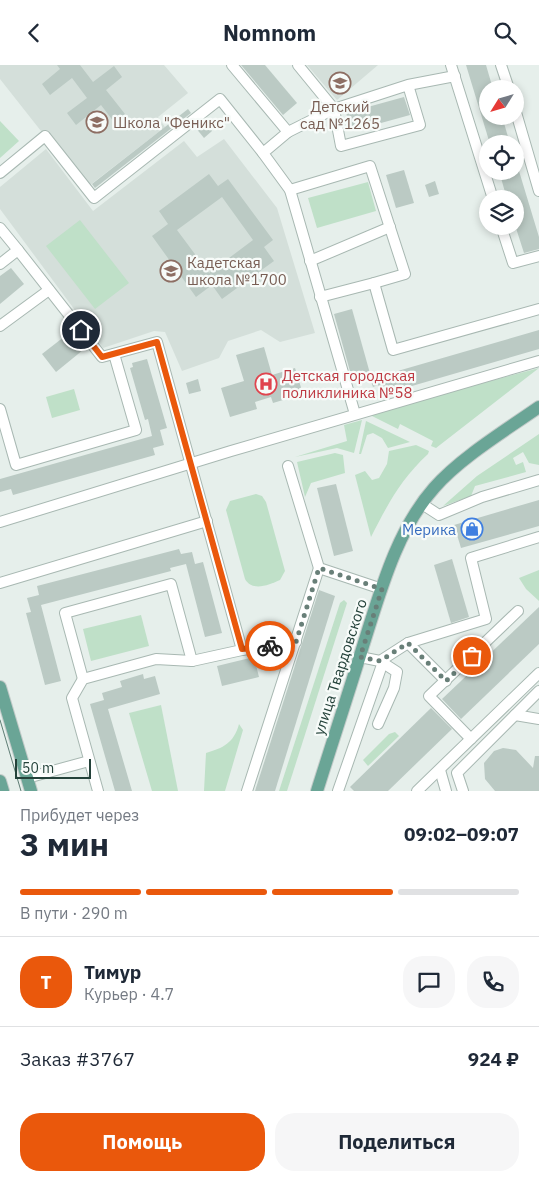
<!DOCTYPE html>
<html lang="ru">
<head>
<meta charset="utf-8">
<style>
	body { margin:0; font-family:"IBM Plex Sans",sans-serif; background:#f6f6f7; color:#1f2937; height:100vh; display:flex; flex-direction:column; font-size:19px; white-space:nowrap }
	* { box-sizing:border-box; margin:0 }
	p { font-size:16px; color:#747a83 }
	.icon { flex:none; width:28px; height:28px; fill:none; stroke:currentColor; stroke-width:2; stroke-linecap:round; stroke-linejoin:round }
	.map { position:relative; height:726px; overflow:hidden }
	.panel { display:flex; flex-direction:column; background:#fff; flex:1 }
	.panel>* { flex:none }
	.needle { width:32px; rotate:233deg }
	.tools { position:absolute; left:479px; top:15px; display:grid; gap:10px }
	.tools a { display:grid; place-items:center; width:45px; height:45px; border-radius:50%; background:#fff; box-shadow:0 2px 8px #0003; font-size:25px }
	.scale { position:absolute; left:15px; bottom:12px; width:76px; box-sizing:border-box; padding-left:5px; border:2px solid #24423a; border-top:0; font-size:14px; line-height:18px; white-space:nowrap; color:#24423a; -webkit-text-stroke:4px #f7fbf9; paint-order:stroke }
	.pin { position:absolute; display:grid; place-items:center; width:42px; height:42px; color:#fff; margin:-21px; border:2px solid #fff; border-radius:50%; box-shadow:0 1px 5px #0007 }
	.courier { position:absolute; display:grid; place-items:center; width:50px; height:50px; margin:-25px; border:4px solid #ea580c; border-radius:50%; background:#fff; color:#222; box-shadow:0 1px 6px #0007 }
	.headline em { font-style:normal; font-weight:700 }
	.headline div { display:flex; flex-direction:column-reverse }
	.headline { display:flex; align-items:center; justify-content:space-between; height:85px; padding:0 20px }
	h1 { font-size:32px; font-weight:700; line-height:38px }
	.bar { display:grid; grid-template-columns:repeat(4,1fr); gap:8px 5px; align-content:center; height:60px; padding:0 20px }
	.bar i { height:6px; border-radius:4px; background:#e0e1e3 }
	.bar .current { background:#ea580c }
	.bar p { grid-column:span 4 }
	.line { display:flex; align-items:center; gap:12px; padding:0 20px; border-top:1px solid #e0e1e3 }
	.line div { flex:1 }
	.round { display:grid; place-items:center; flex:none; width:52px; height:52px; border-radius:20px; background:#f6f6f7 }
	.cta { display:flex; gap:10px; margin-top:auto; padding:10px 20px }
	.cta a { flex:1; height:58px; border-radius:20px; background:#ea580c; color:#fff; font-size:20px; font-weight:700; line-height:58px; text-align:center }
	.cta a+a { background:#f6f6f7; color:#1f2937 }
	header { display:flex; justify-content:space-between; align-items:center; height:65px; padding:0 20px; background:#fff; font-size:22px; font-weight:700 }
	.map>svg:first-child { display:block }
</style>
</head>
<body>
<header><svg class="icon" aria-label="back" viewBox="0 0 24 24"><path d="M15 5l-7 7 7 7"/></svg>Nomnom<svg class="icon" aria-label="search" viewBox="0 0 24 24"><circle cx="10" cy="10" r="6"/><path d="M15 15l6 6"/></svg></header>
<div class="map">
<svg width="539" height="726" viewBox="0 0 539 726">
	<rect width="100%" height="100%" fill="#e6efeb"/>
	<g fill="#d4dfda">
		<polygon points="0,0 164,0 188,28 158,52 165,62 90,120 51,69 41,66 0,14"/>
		<polygon points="307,0 378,0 337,35"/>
		<polygon points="224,74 277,143 315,268 280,277 261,265 228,276 219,293 182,306 165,267 154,266 103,283 0,144 0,122 46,84 93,146 184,76 197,92"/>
	</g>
	<g fill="#bfe0c8">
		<polygon points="0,56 19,76 0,93"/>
		<polygon points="368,117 376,146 317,163 308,133"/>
		<polygon points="80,155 129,218 95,244 46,181"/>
		<polygon points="539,303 436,383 431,381 433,376 400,359 398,364 368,349"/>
		<polygon points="74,324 80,345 52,353 46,332"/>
		<polygon points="362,355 354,388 337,383 295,392 347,376 344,360"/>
		<polygon points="366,356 410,377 388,383 382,373 373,368 367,370 361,389 359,389"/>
		<polygon points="539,369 539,400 529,398 523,387 513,393 516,400 523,397 526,407 475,421 471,431 443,441 477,411"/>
		<path d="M416,380l13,6 -1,3c-28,26 -40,50 -57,83l-16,-62 10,-4 7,9 7,-2 8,-14 2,-13z"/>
		<polygon points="335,388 343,390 345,408 311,418 305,432 297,397"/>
		<path d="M256,429l6,2 4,6 19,69 -5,9c-11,5 -28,12 -35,-1l-19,-69 4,-9z"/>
		<polygon points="539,505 539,536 526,524 519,513"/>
		<polygon points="344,535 347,538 287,726 279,726 340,538"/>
		<polygon points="141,550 149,581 91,596 83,564"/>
		<polygon points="161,640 178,726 152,726 129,648"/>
		<path d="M239,659l4,6 -18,61h-21l2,-38c17,-5 28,-10 33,-29z"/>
		<polygon points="395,667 399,671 368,701 363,695 389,669"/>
	</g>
	<g fill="#bbcac4" fill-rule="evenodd">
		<polygon points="57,0 80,0 93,17 114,1 122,12 106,25 125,49 114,57 101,40 76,60 67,48 87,33 72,13 50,30 42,19 60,4"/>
		<polygon points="241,0 265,0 297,38 283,50"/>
		<polygon points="466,0 486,0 493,24 488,24 488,51 502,51 510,79 490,79"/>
		<polygon points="404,32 410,50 352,66 346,48"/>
		<polygon points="188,44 191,48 95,123 92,119"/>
		<polygon points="204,55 212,66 204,73 195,62"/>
		<polygon points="404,105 414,138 396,143 386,110"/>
		<polygon points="499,106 519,106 539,172 539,184 524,188 515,160 515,134 507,134"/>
		<path d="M209,109l9,12 10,-7 45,61 -9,7 10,14 -52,38 -10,-14 -16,12 -44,-61 16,-12 -9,-13zM222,132l31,43 -44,33 -32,-43z"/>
		<polygon points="435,116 439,129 429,132 425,120"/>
		<polygon points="11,203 24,219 0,239 0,211"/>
		<polygon points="352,244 371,312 353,317 334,249"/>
		<polygon points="539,265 539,284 381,330 378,320 373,322 370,314"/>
		<polygon points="69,268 83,285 56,307 42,289"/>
		<polygon points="264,282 272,310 295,303 303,329 273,338 271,332 255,337 257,344 230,352 221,323 244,316 236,290"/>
		<polygon points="147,294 167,363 160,365 164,380 153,383 155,390 13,430 11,424 0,427 0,414 152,371 148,354 145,355 130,303 133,302 132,298"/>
		<polygon points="198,314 201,326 189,329 186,318"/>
		<polygon points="336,419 353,486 334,491 317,423"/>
		<polygon points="539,435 539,461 461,483 454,460"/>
		<polygon points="179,484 181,489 192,487 195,499 203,497 222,568 205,572 186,499 170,503 171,506 41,540 61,616 45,620 26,548 31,547 27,533 39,530 37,521"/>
		<polygon points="452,494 469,552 451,558 434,500"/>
		<polygon points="319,525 335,531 275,726 255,726"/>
		<polygon points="539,542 539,579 461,654 442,634"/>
		<polygon points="254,592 259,612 222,621 217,601"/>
		<polygon points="143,609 144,614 155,611 160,629 108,644 132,726 115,726 90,639 104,635 102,628 122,622 120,616"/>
		<polygon points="431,643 452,664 388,726 354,726 350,722"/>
		<polygon points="503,683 516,685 533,703 535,691 539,691 539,726 495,726 485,714 484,698 494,686"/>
	</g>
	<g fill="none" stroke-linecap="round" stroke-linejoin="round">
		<g stroke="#a8b8b2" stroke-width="12">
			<g id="minor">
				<polyline points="232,0 288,67 263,88 290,125 355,349"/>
				<polyline points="451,0 493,134"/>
				<polyline points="501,0 509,24"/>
				<polyline points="408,20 420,60 341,81 334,44 408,20 455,11"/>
				<polyline points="515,44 539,126"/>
				<polyline points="288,67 334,44 298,0"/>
				<polyline points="0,108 45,71 94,133 220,34 263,88"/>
				<polyline points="290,125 370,101 405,209 374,218"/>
				<polyline points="501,161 513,198 539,191"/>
				<polyline points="0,163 18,185"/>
				<polyline points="310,196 390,162"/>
				<polyline points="0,199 18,185 102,292 157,277 242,585 192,596 171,519 65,548 83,614"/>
				<polyline points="320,232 374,218 393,285 539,244"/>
				<polyline points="0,261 49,225"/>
				<polyline points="0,344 16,400 136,365 114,289"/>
				<polyline points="288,401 319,503 382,524"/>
				<polyline points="422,439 439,450 482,432 539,415"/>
				<polyline points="0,457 231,386 539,296"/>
				<polyline points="0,518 207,456"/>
				<polyline points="408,578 446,616"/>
				<polyline points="242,585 296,577"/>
				<polyline points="360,592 380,596 408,578 486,554 471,493 539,472"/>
				<polyline points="515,650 539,654"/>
				<polyline points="378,659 394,623 397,607 380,596"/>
				<polyline points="471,674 429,631 518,546"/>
				<polyline points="440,705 446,726"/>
				<polyline points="27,713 89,696"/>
				<polyline points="98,726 72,633 83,614 156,594 192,596"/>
				<polyline points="247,726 319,503"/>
				<polyline points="338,726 383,597"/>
				<polyline points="417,726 539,608"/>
				<polyline points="463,726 457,708 539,626"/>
			</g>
		</g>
		<g stroke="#c2cac8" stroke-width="14">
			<g id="major">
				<polyline points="0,622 31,726"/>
				<polyline points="0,716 3,726"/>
				<path d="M317,726c15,-48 31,-96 46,-145 17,-53 33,-115 71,-158 26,-30 72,-58 105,-81"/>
			</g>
		</g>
		<use href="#minor" stroke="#fff" stroke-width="10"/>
		<use href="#major" stroke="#6aa596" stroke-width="12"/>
		<polyline stroke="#5f7d75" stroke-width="1" points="0,655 21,726"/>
	</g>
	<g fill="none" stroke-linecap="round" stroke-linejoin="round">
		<polyline stroke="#687f78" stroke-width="5" stroke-dasharray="0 9" points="270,581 296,577 319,503 382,524 360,592 380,596 408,578 446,616 472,591"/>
		<polyline stroke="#ea580c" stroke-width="6" points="81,265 102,292 157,277 242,584 270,581"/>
	</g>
	<defs>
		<g id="school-ring" transform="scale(1.125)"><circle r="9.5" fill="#f7fbf9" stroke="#8d6e63" stroke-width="1.5"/><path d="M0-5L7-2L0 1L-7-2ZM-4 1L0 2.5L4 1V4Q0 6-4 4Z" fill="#8d6e63"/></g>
		<g id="hospital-ring" transform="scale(1.125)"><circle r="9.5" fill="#f7fbf9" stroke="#e0444e" stroke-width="1.5"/><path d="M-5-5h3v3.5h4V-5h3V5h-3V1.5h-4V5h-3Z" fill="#e0444e"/></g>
		<g id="shop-ring" transform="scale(1.125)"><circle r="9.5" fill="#f7fbf9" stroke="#3f7fe0" stroke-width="1.5"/><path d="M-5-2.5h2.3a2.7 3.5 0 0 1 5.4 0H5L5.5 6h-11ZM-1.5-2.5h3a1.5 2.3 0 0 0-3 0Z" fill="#3f7fe0"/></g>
	</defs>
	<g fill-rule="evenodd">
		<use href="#school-ring" x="340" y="18"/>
		<use href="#school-ring" x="97" y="57"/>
		<use href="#school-ring" x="171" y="206"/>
		<use href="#hospital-ring" x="266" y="319"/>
		<use href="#shop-ring" x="472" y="464"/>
	</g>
	<g text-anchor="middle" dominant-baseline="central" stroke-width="4.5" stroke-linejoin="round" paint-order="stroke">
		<g font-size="15" fill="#785e54" stroke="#f7fbf9" text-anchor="start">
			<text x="340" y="41" text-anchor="middle">Детский<tspan x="340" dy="17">сад №1265</tspan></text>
			<text x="113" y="57">Школа "Феникс"</text>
			<text x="187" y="197">Кадетская<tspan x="187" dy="17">школа №1700</tspan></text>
		</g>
		<g font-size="15" fill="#be3a42" stroke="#f7fbf9" text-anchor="start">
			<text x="282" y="310">Детская городская<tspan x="282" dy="17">поликлиника №58</tspan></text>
		</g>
		<g font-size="15" fill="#366cbe" stroke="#f7fbf9" text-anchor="end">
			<text x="456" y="464">Мерика</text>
		</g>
		<g font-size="15" fill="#24423a" stroke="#f7fbf9">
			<text transform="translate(340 602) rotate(-72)">улица Твардовского</text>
		</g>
	</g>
</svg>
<div class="tools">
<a><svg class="needle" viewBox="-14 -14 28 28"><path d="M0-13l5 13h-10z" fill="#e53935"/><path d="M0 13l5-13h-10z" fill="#747a83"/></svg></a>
<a><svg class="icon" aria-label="locate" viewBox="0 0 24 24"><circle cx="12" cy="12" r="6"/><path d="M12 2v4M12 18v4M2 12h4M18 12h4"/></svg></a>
<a><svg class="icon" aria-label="layers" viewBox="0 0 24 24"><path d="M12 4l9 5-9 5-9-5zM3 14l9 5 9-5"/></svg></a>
</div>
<div class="scale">50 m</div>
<div class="pin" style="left:472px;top:591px;background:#ea580c"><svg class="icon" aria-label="bag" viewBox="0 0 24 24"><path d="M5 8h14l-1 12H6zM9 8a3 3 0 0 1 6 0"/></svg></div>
<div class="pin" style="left:81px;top:265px;background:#1f2937"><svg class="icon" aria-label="home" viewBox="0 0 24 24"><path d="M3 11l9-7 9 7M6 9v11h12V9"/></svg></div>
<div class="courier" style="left:270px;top:581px"><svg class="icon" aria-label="bike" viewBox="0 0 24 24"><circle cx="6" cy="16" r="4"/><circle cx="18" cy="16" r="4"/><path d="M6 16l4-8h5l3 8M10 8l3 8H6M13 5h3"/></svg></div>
</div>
<section class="panel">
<div class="headline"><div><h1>3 мин</h1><p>Прибудет через</p></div><em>09:02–09:07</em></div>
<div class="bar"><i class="current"></i><i class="current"></i><i class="current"></i><i></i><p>В пути · 290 m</p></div>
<div class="line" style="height:90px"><b class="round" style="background:#ea580c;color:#fff">Т</b><div><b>Тимур</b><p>Курьер · 4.7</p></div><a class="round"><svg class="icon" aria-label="chat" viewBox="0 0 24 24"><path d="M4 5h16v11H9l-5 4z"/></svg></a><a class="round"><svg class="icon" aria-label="phone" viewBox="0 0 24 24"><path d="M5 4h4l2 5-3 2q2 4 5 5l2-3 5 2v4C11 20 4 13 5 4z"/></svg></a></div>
<div class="line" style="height:65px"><div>Заказ #3767</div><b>924 ₽</b></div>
<div class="cta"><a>Помощь</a><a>Поделиться</a></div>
</section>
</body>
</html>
